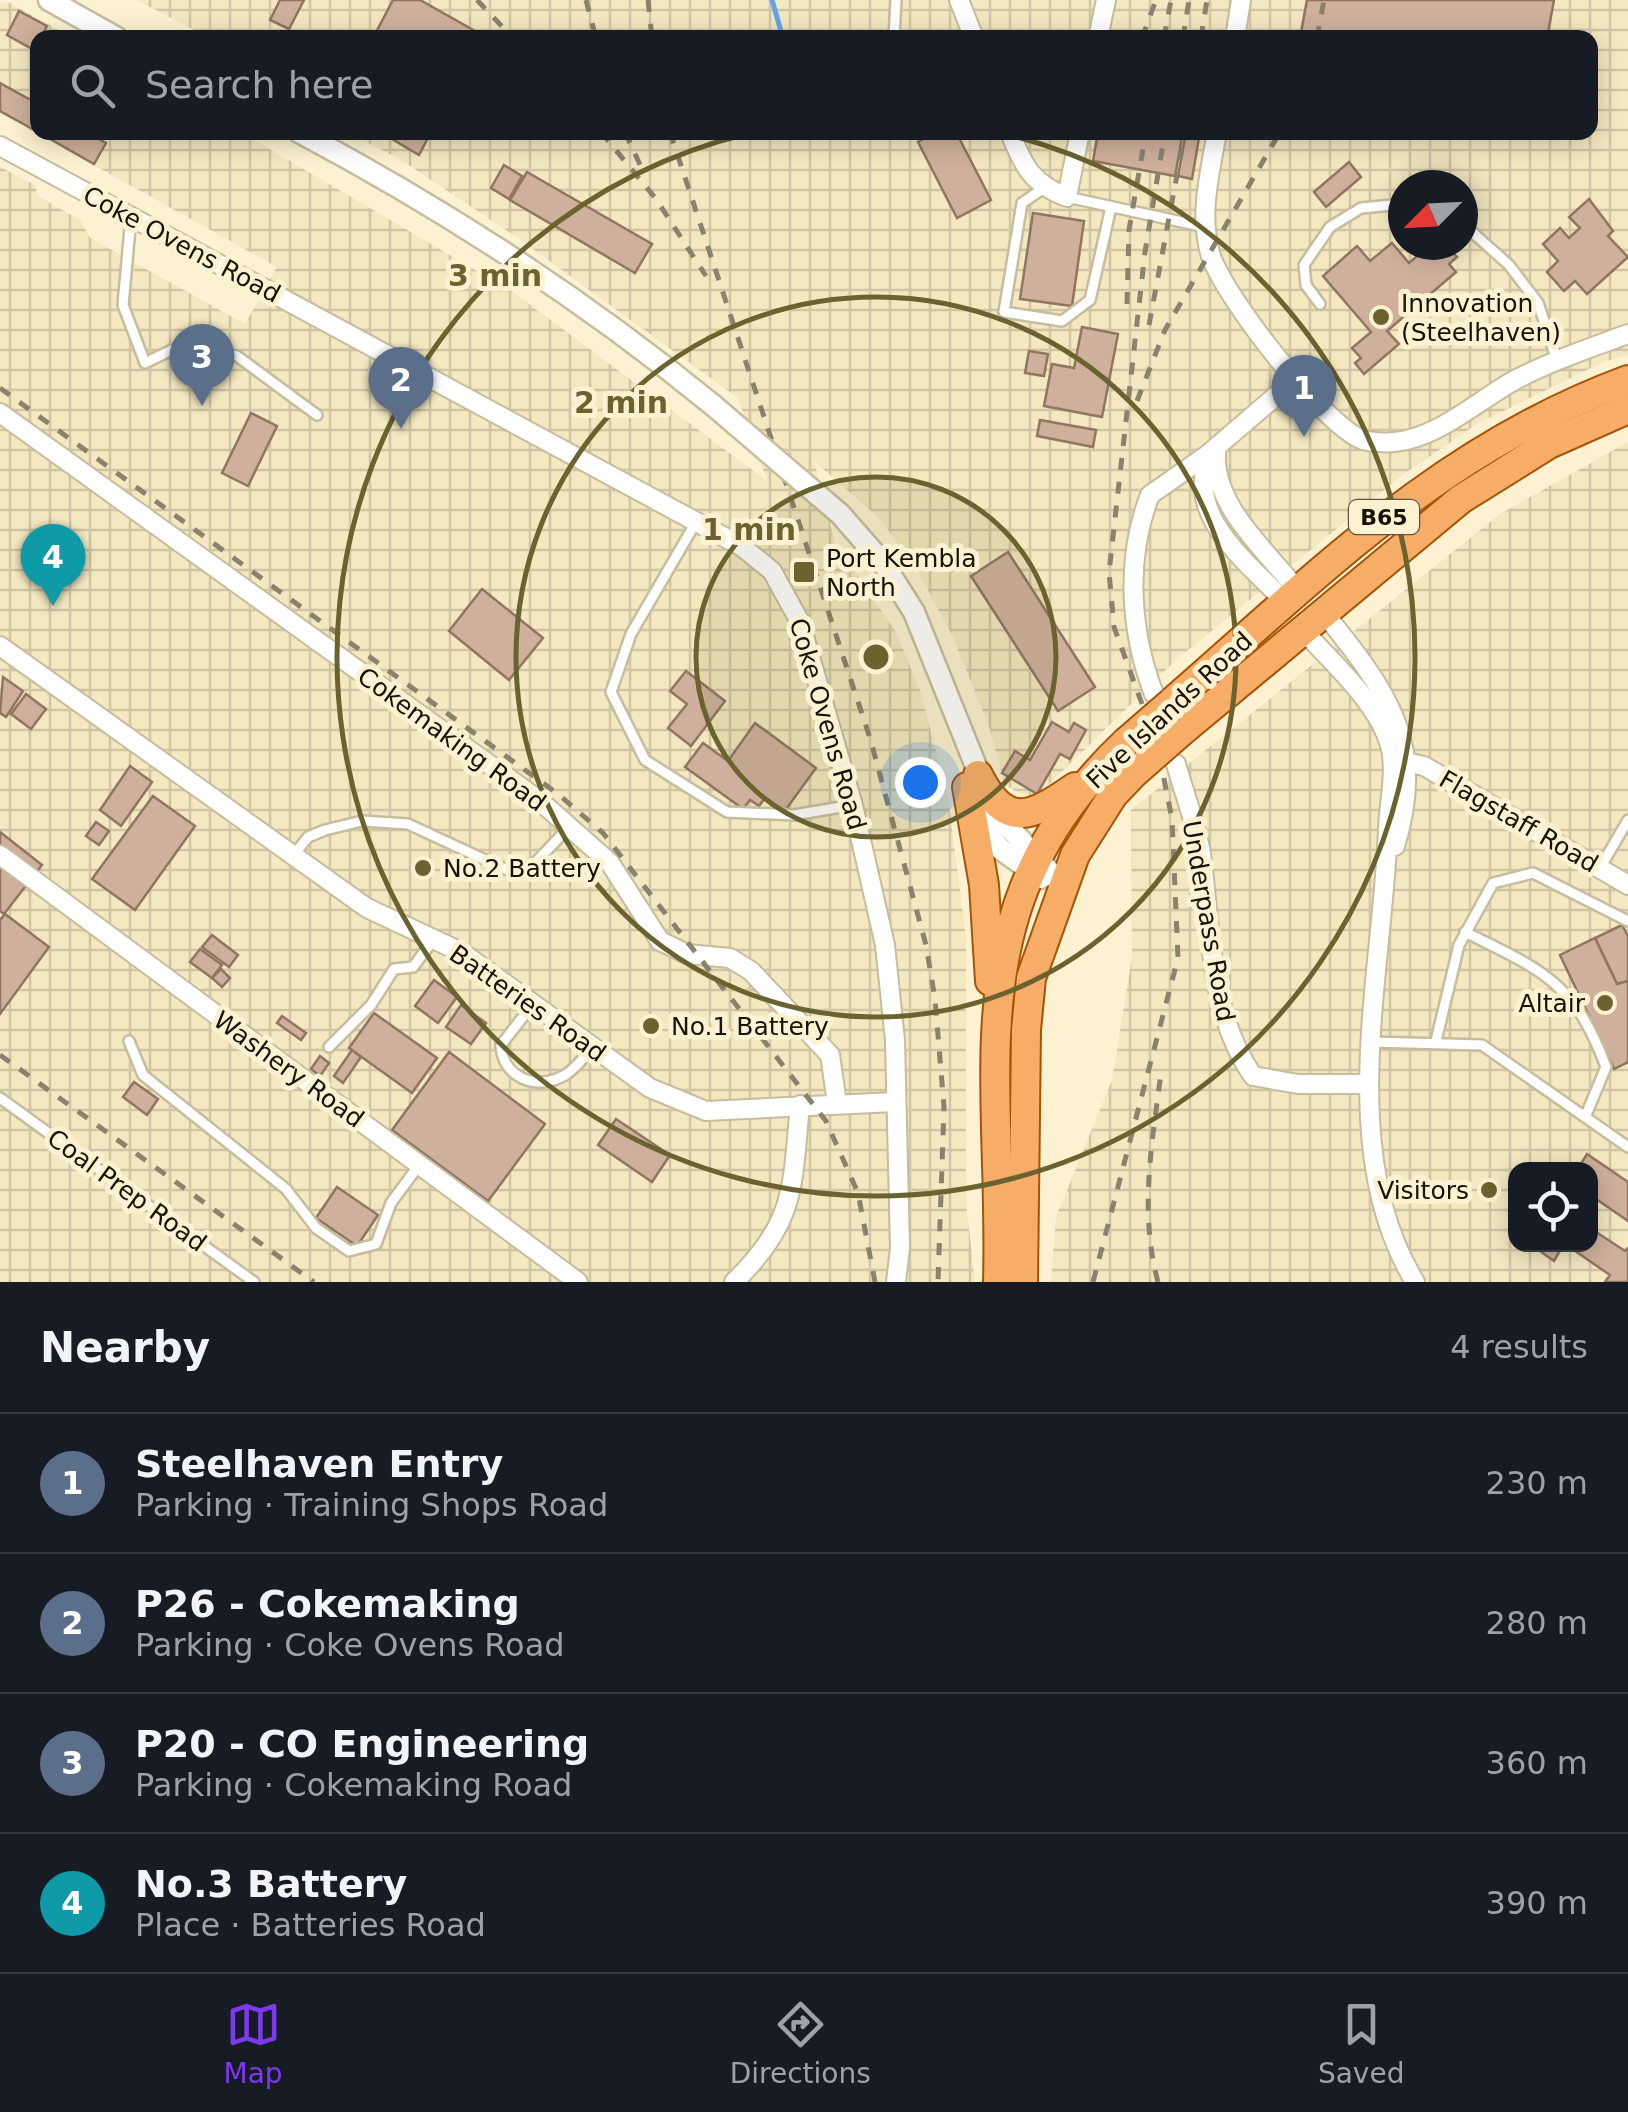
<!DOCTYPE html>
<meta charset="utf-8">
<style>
body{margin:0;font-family:"DejaVu Sans",sans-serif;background:#20242c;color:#f1f3f6}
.controls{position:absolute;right:30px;bottom:30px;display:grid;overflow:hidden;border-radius:20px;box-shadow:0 5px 25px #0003}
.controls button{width:90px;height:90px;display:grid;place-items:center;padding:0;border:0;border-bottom:2px solid #363941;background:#171b24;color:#f1f3f6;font:50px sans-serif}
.compass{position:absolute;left:1388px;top:170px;width:90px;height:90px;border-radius:50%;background:#171b24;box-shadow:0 5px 25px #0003;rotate:246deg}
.you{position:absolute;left:920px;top:782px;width:35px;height:35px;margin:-25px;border:8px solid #fff;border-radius:50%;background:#1a73e8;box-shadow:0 0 0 15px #1a73e833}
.badge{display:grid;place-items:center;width:65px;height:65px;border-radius:50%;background:#7c3aed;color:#fff;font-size:32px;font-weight:700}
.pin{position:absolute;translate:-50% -82px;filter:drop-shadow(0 2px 5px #0008)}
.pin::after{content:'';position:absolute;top:52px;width:35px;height:30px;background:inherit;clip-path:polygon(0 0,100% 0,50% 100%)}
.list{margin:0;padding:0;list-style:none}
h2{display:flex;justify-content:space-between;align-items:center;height:130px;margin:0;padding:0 40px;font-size:42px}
h2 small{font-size:32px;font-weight:400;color:#9ea1a6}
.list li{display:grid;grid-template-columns:65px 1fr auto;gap:30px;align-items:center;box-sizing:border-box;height:140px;padding:0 40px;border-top:2px solid #363941}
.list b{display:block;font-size:38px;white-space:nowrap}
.list p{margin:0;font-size:32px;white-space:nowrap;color:#9ea1a6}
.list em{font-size:32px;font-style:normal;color:#9ea1a6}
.icon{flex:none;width:55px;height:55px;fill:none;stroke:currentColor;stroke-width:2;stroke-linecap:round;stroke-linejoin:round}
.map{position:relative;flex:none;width:1628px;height:1282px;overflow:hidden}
.search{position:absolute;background:#171b24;box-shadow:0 5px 25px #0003;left:30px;right:30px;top:30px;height:110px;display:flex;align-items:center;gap:25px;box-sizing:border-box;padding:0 35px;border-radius:20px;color:#9ea1a6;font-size:38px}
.sheet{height:690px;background:#171b24}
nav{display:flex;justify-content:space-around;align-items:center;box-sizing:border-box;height:140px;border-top:2px solid #363941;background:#171b24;font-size:28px;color:#9ea1a6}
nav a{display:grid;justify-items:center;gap:5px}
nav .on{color:#7c3aed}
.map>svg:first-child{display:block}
.industrial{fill:url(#industrial-grid);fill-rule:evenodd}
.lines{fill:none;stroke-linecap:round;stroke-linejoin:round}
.stream{stroke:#63a3ec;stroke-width:5}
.building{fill:#ceb09c;stroke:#907561;stroke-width:2.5}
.service-casing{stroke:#c6bd9d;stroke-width:14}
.minor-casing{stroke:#c6bd9d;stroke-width:22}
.tertiary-casing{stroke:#c6bd9d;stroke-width:25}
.primary-casing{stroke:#a45405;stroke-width:32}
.service{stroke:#fff;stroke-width:9}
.minor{stroke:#fff;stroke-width:18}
.tertiary{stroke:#fff;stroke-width:20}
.primary{stroke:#f6ad68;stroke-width:28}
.rail{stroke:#89826c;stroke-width:5;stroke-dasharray:12 12;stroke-linecap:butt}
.tertiary-bridge-casing{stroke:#c6bd9d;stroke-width:25;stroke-linecap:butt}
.primary-bridge-casing{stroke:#a45405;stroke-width:32;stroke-linecap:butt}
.tertiary-bridge{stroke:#fff;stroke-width:20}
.primary-bridge{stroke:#f6ad68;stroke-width:28}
.ring{fill:none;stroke:#6a632f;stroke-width:5}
.poi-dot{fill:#6a632f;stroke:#fcf2d1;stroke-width:4}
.labels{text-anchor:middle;stroke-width:10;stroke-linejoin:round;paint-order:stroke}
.shield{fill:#fcf2d1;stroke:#5c5644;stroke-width:2.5}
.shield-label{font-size:22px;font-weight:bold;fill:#171308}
.street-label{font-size:25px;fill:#171308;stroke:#fcf2d1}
.poi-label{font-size:25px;fill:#171308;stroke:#fcf2d1;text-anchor:start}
.centre{fill:#6a632f;stroke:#fcf2d1;stroke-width:5}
.ring-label{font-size:30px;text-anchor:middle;font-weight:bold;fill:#6a632f;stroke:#fcf2d1;stroke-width:10;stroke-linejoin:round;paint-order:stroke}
</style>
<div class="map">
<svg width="1628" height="1282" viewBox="0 0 1628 1282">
<defs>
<pattern id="industrial-grid" width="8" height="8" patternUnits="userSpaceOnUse" patternTransform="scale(2.5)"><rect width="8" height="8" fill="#f4e8c0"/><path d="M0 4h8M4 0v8" fill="none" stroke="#d0c6a4"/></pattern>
</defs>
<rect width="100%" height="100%" fill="#fcf2d1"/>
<g class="industrial">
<path d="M137,0H1628V355L1603,362L1477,424L1400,477L1176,660L1033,800L1005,785L989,726L953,637L918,571L880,519L814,461L835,543L896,632L921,693L948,798L966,938V1202L975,1282H0V167L35,185L38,196L80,220L90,238L245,324L277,267L0,113V4L8,2L72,37L38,38V132L242,133L513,292L767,481L738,398L512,234L398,158L348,133L1590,132V38H209ZM1403,185H1463V245H1403Z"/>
<path d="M1628,442V1282H1051L1056,1217L1112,1080L1132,957L1131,810L1500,514ZM1516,1170H1590V1244H1516Z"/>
</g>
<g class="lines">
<path class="stream" d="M772,0L783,38"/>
</g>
<g class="building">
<path d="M280,0H304L289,29L270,20Z"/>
<path d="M393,0H420L484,36L373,38Z"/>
<path d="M1554,0L1547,38H1300L1307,0Z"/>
<path d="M19,11L47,26L34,50L7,35Z"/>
<path d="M0,83L38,104V132L0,111Z"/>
<path d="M38,132H87L106,143L94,164Z"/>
<path d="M380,132H431L419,155Z"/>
<path d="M936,132H956L991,200L957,218L918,142Z"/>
<path d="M1098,132H1183L1175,176L1093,161Z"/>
<path d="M1186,132H1200L1192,179L1178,176Z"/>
<path d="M1349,162L1361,177L1326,207L1314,192Z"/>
<path d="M504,165L522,176L509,199L491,188Z"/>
<path d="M527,172L652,244L635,273L510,200Z"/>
<path d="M1589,199L1613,231L1608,236L1628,257L1587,294L1575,281L1564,291L1547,272L1558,261L1543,244L1560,228L1569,238L1580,228L1569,217Z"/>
<path d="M1033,213L1084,221L1072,306L1020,299Z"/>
<path d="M1392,243L1409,263L1430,245L1439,252L1446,245L1457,257L1449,264L1456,272L1387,331L1399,344L1364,374L1355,363L1361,358L1352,348L1371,332L1323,276L1357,246L1370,261Z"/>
<path d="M1082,327L1118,334L1102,417L1044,406L1052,364L1074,368Z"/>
<path d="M1029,351L1048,354L1044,376L1025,373Z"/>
<path d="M251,413L277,426L248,486L222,473Z"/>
<path d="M1040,420L1096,430L1093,447L1037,436Z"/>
<path d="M1008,552L1095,687L1058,711L971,576Z"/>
<path d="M482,589L543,638L509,680L449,631Z"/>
<path d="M686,671L725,701L691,746L668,728L687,704L670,691Z"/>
<path d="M3,677L23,691L6,717L0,713Z"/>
<path d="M26,694L46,709L31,729L11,714Z"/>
<path d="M1052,722L1069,732L1074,723L1086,730L1070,759L1060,754L1037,794L1002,773L1015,751L1030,760Z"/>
<path d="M755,723L816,768L784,812L765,798L759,806L750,800L743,809L685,767L703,743L728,761Z"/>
<path d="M130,766L152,782L121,826L100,810Z"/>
<path d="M153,796L195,826L135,910L92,879Z"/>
<path d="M96,822L109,831L99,845L86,836Z"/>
<path d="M0,832L42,865L4,914L0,911Z"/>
<path d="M5,914L49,947L0,1014V920Z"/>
<path d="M1622,925L1628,936V981L1617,984L1595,938Z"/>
<path d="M212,935L238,955L229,967L202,947Z"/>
<path d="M1595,938L1617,984L1628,981V1062L1614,1069L1560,955Z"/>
<path d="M200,949L222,965L212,978L190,962Z"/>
<path d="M221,969L230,978L222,987L212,978Z"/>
<path d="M434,980L457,997L438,1023L415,1006Z"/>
<path d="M461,1005L486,1023L471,1044L446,1027Z"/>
<path d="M374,1013L437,1058L412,1093L349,1048Z"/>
<path d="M282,1016L306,1033L301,1040L277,1023Z"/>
<path d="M352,1050L361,1057L343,1083L334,1076Z"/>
<path d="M449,1052L545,1124L488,1201L392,1130Z"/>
<path d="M320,1056L329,1063L320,1076L311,1069Z"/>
<path d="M134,1082L158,1099L147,1115L123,1097Z"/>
<path d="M616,1119L670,1155L652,1182L598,1145Z"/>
<path d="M1587,1154L1628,1182V1221L1596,1199L1590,1206V1170H1577Z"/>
<path d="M337,1187L378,1215L357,1246L316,1218Z"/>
<path d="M1590,1228L1625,1251L1628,1248V1282H1605L1610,1275L1565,1244H1590Z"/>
<path d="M1530,1244H1564L1554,1261Z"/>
</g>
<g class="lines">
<g class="service-casing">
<g id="service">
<path d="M894,38L896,0"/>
<path d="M1044,188L1022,203L1004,312L1062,321L1090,300L1111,207"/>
<path d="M1067,197L1205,227"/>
<path d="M131,217L123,305L145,363L182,345L237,356L317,415"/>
<path d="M1463,224L1509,265L1538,303L1557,360"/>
<path d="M1320,304L1306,285L1304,265L1330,227L1361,208L1403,204"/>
<path d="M696,522L631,634L611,692L645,760L727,812L794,815L853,805"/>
<path d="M293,856L308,837L325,830L362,821L408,824L507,870L534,864L570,826"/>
<path d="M1600,868L1628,820"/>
<path d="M1465,932C1543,971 1574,981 1606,1067L1586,1115"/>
<path d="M533,1004L501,1045C502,1077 536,1092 565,1075C575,1069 585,1056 593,1047"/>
<path d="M129,1041L143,1075L286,1189L316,1228L349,1251L376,1244L391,1203L419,1165"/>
<path d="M1436,1041L1459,945L1493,883L1533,873L1628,921"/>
<path d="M1372,1042L1482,1045L1628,1147"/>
<path d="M329,1047L371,1005L394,969L413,967L434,939"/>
<path d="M0,1098L254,1282"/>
</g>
</g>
<g class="minor-casing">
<g id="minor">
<path d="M959,0L974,38"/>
<path d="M1098,38L1106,0"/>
<path d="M1235,38L1241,0"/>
<path d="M1010,132C1023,166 1032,184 1067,197L1080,132"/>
<path d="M1217,132C1210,173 1199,213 1210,253C1221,293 1325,427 1363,440C1371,442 1385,443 1394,442C1438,438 1477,401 1515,380C1551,361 1590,348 1628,334"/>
<path d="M0,146L741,546L772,571L800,622L853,805L885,945L895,1040L900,1248L896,1282"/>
<path d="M0,413L540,801L610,863L660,941L687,954L730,958L751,971L830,1055L837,1103"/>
<path d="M1213,451C1178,512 1249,563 1286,603"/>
<path d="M1216,453C1213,507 1268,552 1299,592"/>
<path d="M1324,613C1386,690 1427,742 1395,846"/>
<path d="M1303,630C1332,663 1377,701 1390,745C1397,770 1389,802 1388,828C1383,973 1335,1151 1415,1282"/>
<path d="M0,646L367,908L461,952L650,1088L706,1111L895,1102"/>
<path d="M1154,694C1130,632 1125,558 1150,495L1207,455L1297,378"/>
<path d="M1397,760L1424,766L1628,885"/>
<path d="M1176,764C1185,796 1198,829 1202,861C1211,933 1210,1015 1253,1076L1298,1084H1369"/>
<path d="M0,855L578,1282"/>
<path d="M734,1282C797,1221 792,1186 800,1105"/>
</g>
</g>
<g class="tertiary-casing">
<g id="tertiary">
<path d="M49,0L117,38"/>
<path d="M299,132C444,209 587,302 714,406"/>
<path d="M840,514L883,563L914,612L994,811L1062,885"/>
<path d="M978,816L999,848L1041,878"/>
</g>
</g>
<g class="primary-casing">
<g id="primary">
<path d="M1172,702C1319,574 1441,449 1628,380"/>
<path d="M1182,731L1461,499L1549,444L1628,409"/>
<path d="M978,775C1006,831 1032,817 1075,787"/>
<path d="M967,787L984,885L990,981"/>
<path d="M998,1282C1004,1072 952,907 1126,742"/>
<path d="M1023,1282L1026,1030L1031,978L1075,855L1113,795L1134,773"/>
</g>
</g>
<use href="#service" class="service"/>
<use href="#minor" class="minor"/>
<use href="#tertiary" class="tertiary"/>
<use href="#primary" class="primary"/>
<g class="rail">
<path d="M477,0L513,38"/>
<path d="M586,0L596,38"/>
<path d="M648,0L652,38"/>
<path d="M1142,38L1156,0"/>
<path d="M1164,38L1171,0"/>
<path d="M1183,38L1189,0"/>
<path d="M1201,38L1207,0"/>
<path d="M1317,38L1324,0"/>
<path d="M601,132L656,199L706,276"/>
<path d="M625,132L641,167"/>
<path d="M670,132L870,738L926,945L935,999L944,1107L938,1282"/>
<path d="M1127,304L1129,230L1146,132"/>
<path d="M1149,325L1185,132"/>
<path d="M0,388L558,794L603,833L826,1121L858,1193L875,1282"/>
<path d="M1137,401L1165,330L1280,132"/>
<path d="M1142,704L1114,627L1109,572L1145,252L1165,132"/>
<path d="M0,1055L314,1282"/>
<path d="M1093,1282L1178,958L1172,819L1163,774"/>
<path d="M1158,1282C1139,1212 1152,1143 1161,1073"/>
</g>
<g class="tertiary-bridge-casing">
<path id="tertiary-bridge" d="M714,406L840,514"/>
</g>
<g class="primary-bridge-casing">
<g id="primary-bridge">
<path d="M1126,742L1172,702"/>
<path d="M1134,773L1182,731"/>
</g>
</g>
<use href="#tertiary-bridge" class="tertiary-bridge"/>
<use href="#primary-bridge" class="primary-bridge"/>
</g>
<circle cx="876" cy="657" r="180" fill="#6a632f" fill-opacity=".12"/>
<g class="ring">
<circle cx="876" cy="657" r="180"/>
<circle cx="876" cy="657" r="360"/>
<path d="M1002 133A539 539 0 1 1 750 133"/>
</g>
<g class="poi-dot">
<circle cx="1381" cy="317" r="10"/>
<rect x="792" y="560" width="24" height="24" rx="5"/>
<circle cx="423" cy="868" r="10"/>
<circle cx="1605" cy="1003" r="10"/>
<circle cx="651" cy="1026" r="10"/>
<circle cx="1489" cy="1190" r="10"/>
</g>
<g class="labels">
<rect class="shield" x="1349" y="500" width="70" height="34" rx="8"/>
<g class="shield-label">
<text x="1384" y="525">B65</text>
</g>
<g class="street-label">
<text transform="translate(182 244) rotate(28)" y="9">Coke Ovens Road</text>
<text transform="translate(1169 710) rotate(-43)" y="9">Five Islands Road</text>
<text transform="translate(828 724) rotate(74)" y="9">Coke Ovens Road</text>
<text transform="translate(452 739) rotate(36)" y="9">Cokemaking Road</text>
<text transform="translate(1519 821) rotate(30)" y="9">Flagstaff Road</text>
<text transform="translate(1209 921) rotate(80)" y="9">Underpass Road</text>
<text transform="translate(528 1003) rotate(35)" y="9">Batteries Road</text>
<text transform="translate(289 1069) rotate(36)" y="9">Washery Road</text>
<text transform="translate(127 1190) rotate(36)" y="9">Coal Prep Road</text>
</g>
<g class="poi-label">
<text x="1401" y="312">Innovation<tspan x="1401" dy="29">(Steelhaven)</tspan></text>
<text x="826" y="567">Port Kembla<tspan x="826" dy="29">North</tspan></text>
<text x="443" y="877">No.2 Battery</text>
<text x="1585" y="1012" text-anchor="end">Altair</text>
<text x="671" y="1035">No.1 Battery</text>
<text x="1469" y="1199" text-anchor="end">Visitors</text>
</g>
</g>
<circle cx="876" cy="657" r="15" class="centre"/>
<g class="ring-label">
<text x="495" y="286">3 min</text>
<text x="621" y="413">2 min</text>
<text x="749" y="540">1 min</text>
</g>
</svg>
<div class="controls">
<button><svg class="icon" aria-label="locate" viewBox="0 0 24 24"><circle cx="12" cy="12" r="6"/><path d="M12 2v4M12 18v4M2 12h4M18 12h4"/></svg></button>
</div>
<svg class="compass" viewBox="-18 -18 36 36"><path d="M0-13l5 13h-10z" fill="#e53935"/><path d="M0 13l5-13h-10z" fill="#9ea1a6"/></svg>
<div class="you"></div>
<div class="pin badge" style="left:1304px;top:437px;background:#5c6f8a">1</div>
<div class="pin badge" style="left:401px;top:429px;background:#5c6f8a">2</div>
<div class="pin badge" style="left:202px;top:406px;background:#5c6f8a">3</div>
<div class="pin badge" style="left:53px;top:606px;background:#0f9aa8">4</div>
<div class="search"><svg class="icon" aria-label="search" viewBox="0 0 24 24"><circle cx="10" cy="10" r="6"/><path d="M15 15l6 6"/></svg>Search here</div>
</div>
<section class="sheet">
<h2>Nearby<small>4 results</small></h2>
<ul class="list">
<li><span class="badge" style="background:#5c6f8a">1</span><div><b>Steelhaven Entry</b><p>Parking · Training Shops Road</p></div><em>230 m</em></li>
<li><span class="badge" style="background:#5c6f8a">2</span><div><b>P26 - Cokemaking</b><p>Parking · Coke Ovens Road</p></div><em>280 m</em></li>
<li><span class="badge" style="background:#5c6f8a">3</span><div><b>P20 - CO Engineering</b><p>Parking · Cokemaking Road</p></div><em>360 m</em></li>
<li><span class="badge" style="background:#0f9aa8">4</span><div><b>No.3 Battery</b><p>Place · Batteries Road</p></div><em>390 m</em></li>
</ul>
</section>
<nav>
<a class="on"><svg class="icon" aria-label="map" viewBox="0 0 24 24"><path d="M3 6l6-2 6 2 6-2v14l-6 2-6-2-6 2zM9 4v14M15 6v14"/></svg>Map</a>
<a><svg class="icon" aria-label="directions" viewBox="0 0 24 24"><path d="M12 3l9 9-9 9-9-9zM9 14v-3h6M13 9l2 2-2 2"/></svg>Directions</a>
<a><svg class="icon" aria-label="saved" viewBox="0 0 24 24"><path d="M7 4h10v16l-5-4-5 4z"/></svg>Saved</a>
</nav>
